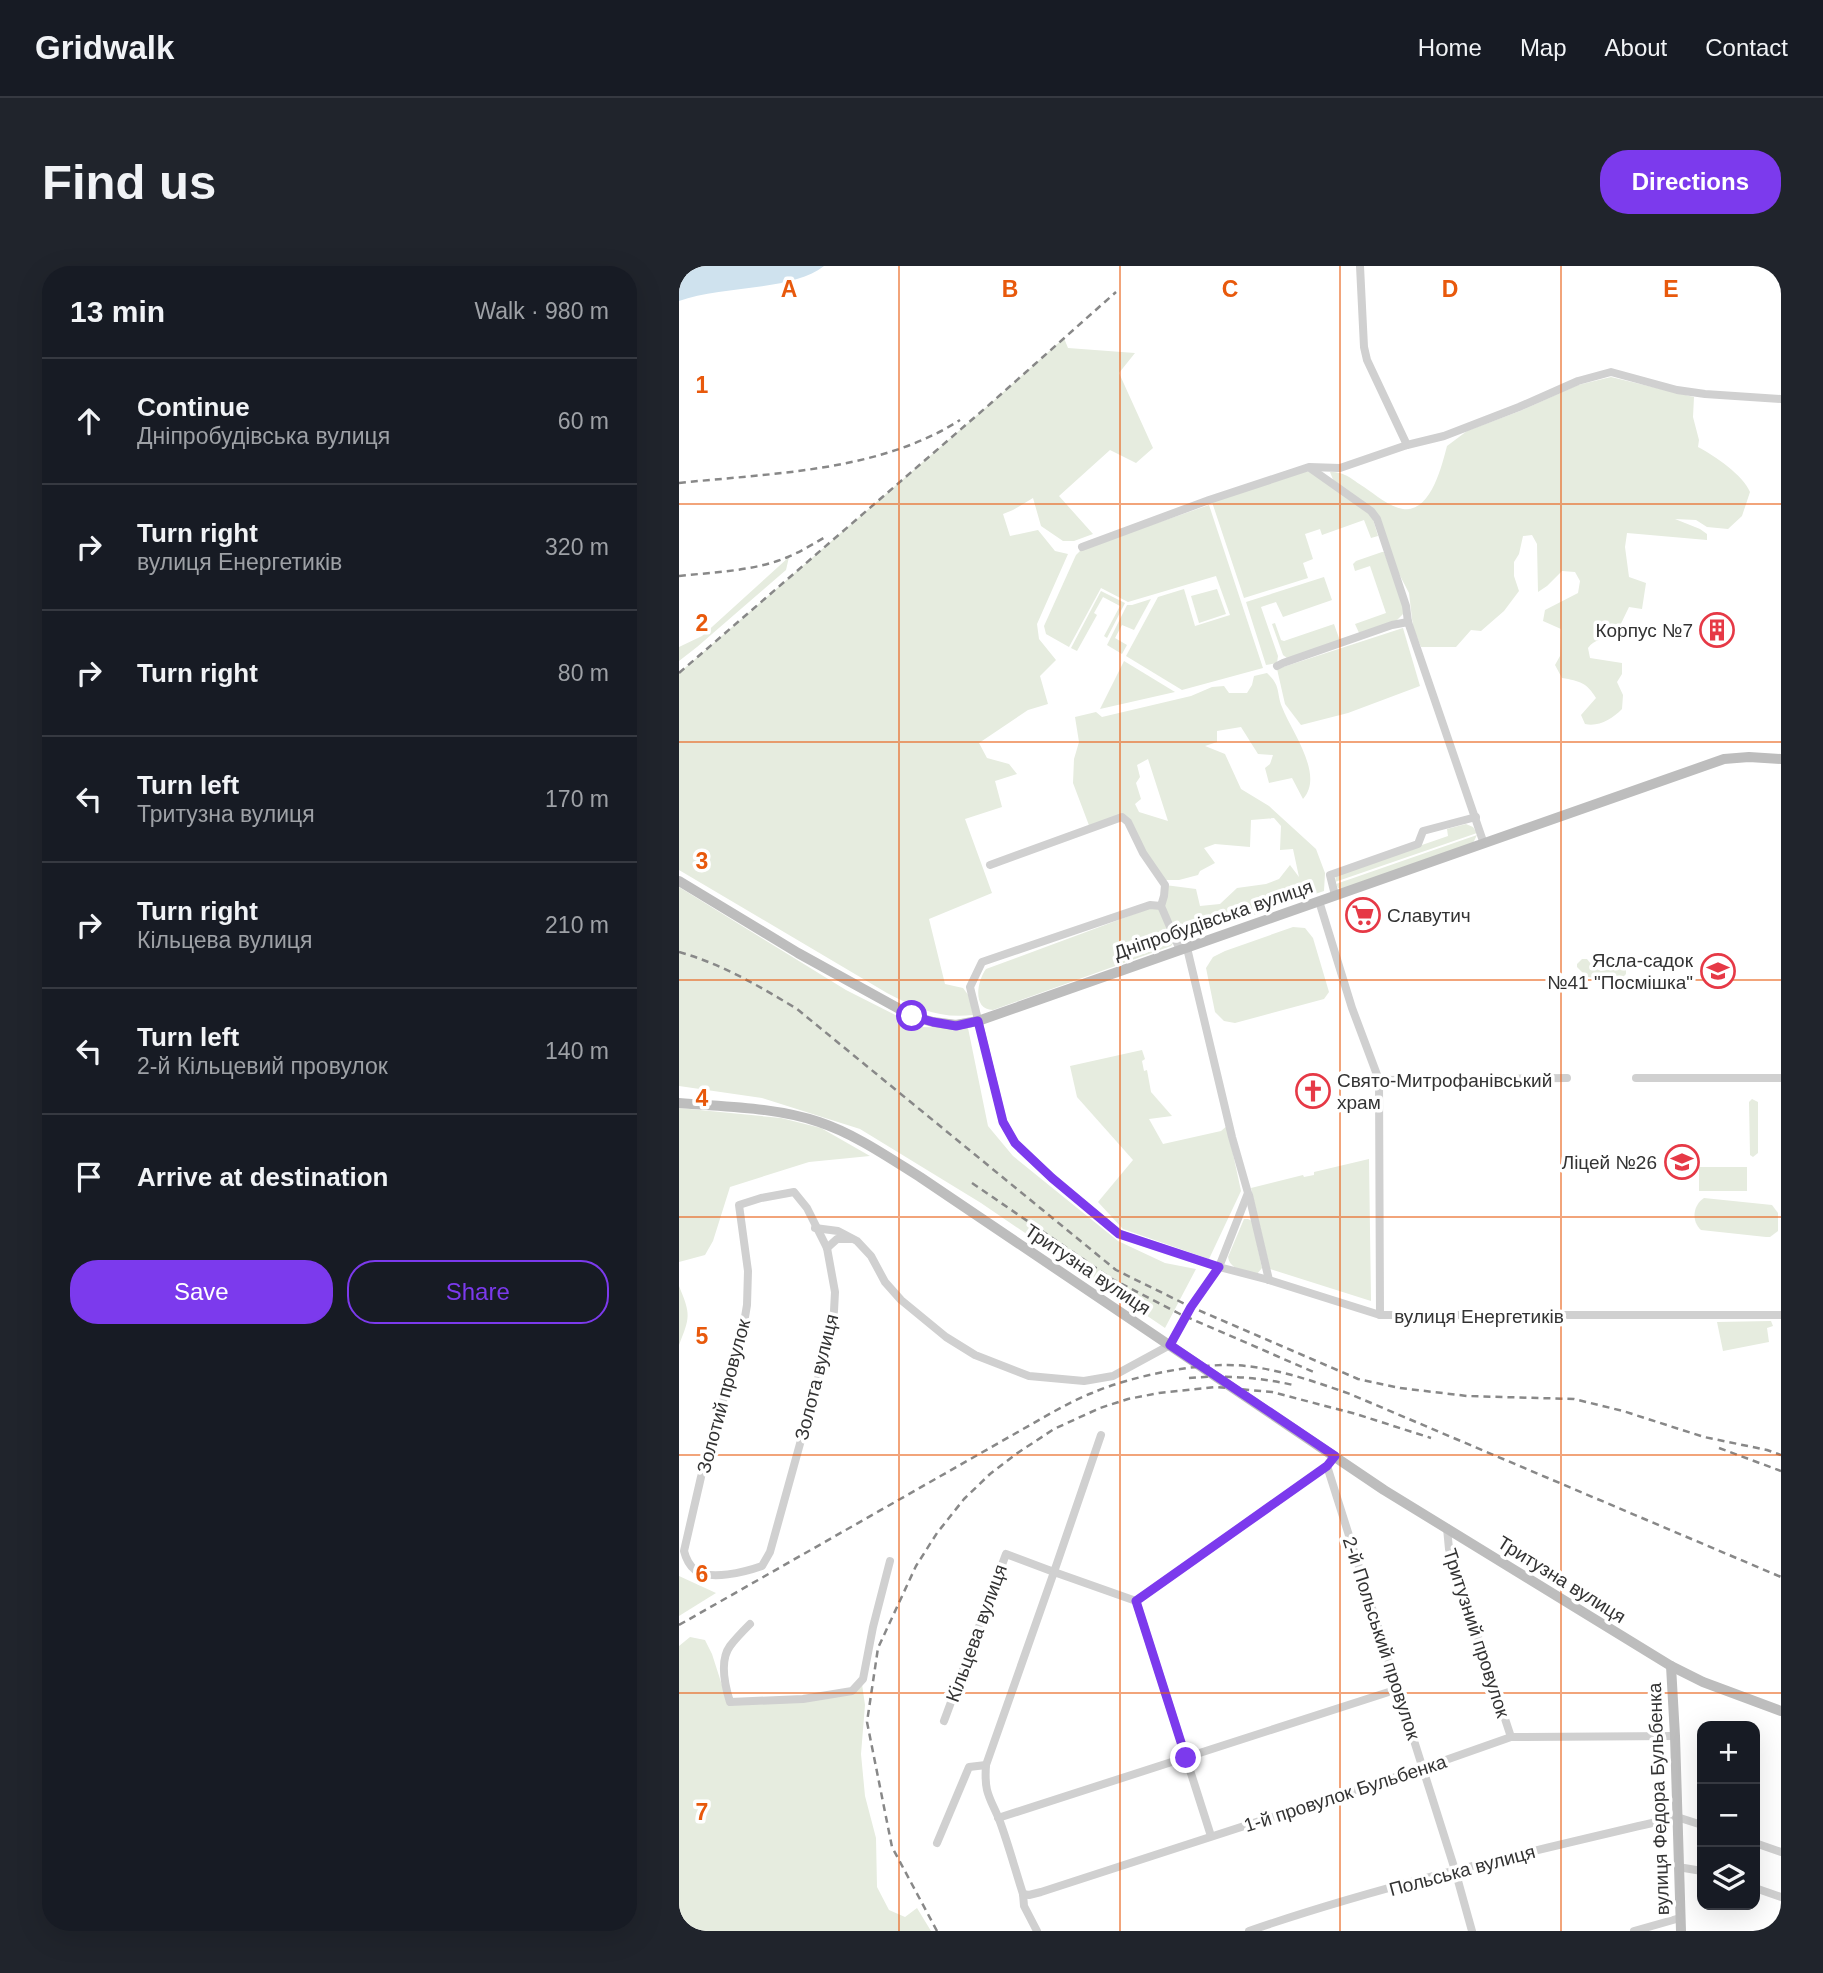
<!DOCTYPE html>
<meta charset="utf-8">
<style>
body{margin:0;font-family:Helvetica,sans-serif;background:#20242c;color:#f1f3f6}
.controls{position:absolute;right:21px;bottom:21px;display:grid;overflow:hidden;border-radius:14px;box-shadow:0 7px 28px #0002}
.controls button{width:63px;height:63px;display:grid;place-items:center;padding:0;border:0;border-bottom:2px solid #363941;background:#171b24;color:#f1f3f6;font:35px sans-serif}
.stop{position:absolute;width:21px;height:21px;margin:-16px;border:5px solid #7c3aed;border-radius:50%;background:#fff}
.stop.end{background:#7c3aed;border-color:#fff;box-shadow:0 2px 7px #0008}
.list{margin:0;padding:0;list-style:none}
h2{display:flex;justify-content:space-between;align-items:center;height:91px;margin:0;padding:0 28px;font-size:30px}
h2 small{font-size:23px;font-weight:400;color:#9ea1a6}
.list li{display:grid;grid-template-columns:46px 1fr auto;gap:21px;align-items:center;box-sizing:border-box;height:126px;padding:0 28px;border-top:2px solid #363941}
.list b{display:block;font-size:26px;white-space:nowrap}
.list p{margin:0;font-size:23px;white-space:nowrap;color:#9ea1a6}
.list em{font-size:23px;font-style:normal;color:#9ea1a6}
.actions{display:flex;gap:14px;padding:21px 28px}
.actions a{flex:1;padding:16px 0;border:2px solid #7c3aed;border-radius:28px;text-align:center;font-size:24px;color:#7c3aed}
.actions .main{background:#7c3aed;color:#fff}
.icon{flex:none;width:38px;height:38px;fill:none;stroke:currentColor;stroke-width:2;stroke-linecap:round;stroke-linejoin:round}
.map{position:relative;flex:none;width:1102px;height:1665px;overflow:hidden;border-radius:28px}
header{display:flex;align-items:center;gap:42px;box-sizing:border-box;height:98px;padding:0 35px;background:#171b24;border-bottom:2px solid #363941}
header strong{font-size:33px}
nav{display:flex;gap:38px;margin-inline-start:auto;font-size:24px}
.intro{display:flex;align-items:center;justify-content:space-between;box-sizing:border-box;height:168px;padding:0 42px}
h1{margin:0;font-size:49px}
.button{padding:18px 32px;border-radius:28px;background:#7c3aed;color:#fff;font-size:24px;font-weight:700}
main{display:flex;gap:42px;padding:0 42px}
aside{flex:1;background:#171b24;border-radius:28px;box-shadow:0 7px 28px #0002}
.map>svg:first-child{display:block}
.green{fill:#e6ecdf;fill-rule:evenodd}
.water{fill:#cfe2ee}
.lines{fill:none;stroke-linecap:round;stroke-linejoin:round}
.street{stroke:#d0d0d0;stroke-width:8}
.secondary{stroke:#bdbdbd;stroke-width:10}
.rail{stroke:#888;stroke-width:2.5;stroke-dasharray:7 5;stroke-linecap:butt}
.route{stroke:#7c3aed;stroke-width:9}
.grid{fill:none;stroke:#e8590c;stroke-width:2;stroke-opacity:0.55}
.labels{text-anchor:middle;stroke-width:7;stroke-linejoin:round;paint-order:stroke}
.poi-label{font-size:19px;fill:#333;stroke:#fff;text-anchor:end}
.street-label{font-size:19px;fill:#333;stroke:#fff}
.grid-label{font-size:23px;text-anchor:middle;font-weight:bold;fill:#e8590c;stroke:#fff;stroke-width:7;stroke-linejoin:round;paint-order:stroke}
</style>
<header>
<strong>Gridwalk</strong>
<nav><a>Home</a><a>Map</a><a>About</a><a>Contact</a></nav>
</header>
<div class="intro"><h1>Find us</h1><a class="button">Directions</a></div>
<main>
<aside>
<h2>13 min<small>Walk · 980 m</small></h2>
<ul class="list">
<li><svg class="icon" aria-label="ahead" viewBox="0 0 24 24"><path d="M12 20V5M6 11l6-6 6 6"/></svg><div><b>Continue</b><p>Дніпробудівська вулиця</p></div><em>60 m</em></li>
<li><svg class="icon" aria-label="right" viewBox="0 0 24 24"><path d="M7 20v-9h11M14 6l5 5-5 5"/></svg><div><b>Turn right</b><p>вулиця Енергетиків</p></div><em>320 m</em></li>
<li><svg class="icon" aria-label="right" viewBox="0 0 24 24"><path d="M7 20v-9h11M14 6l5 5-5 5"/></svg><div><b>Turn right</b></div><em>80 m</em></li>
<li><svg class="icon" aria-label="left" viewBox="0 0 24 24"><path d="M17 20v-9H6M10 6l-5 5 5 5"/></svg><div><b>Turn left</b><p>Тритузна вулиця</p></div><em>170 m</em></li>
<li><svg class="icon" aria-label="right" viewBox="0 0 24 24"><path d="M7 20v-9h11M14 6l5 5-5 5"/></svg><div><b>Turn right</b><p>Кільцева вулиця</p></div><em>210 m</em></li>
<li><svg class="icon" aria-label="left" viewBox="0 0 24 24"><path d="M17 20v-9H6M10 6l-5 5 5 5"/></svg><div><b>Turn left</b><p>2-й Кільцевий провулок</p></div><em>140 m</em></li>
<li><svg class="icon" aria-label="arrive" viewBox="0 0 24 24"><path d="M6 21V4h12l-3 4 3 4H6"/></svg><div><b>Arrive at destination</b></div></li>
</ul>
<div class="actions"><a class="main">Save</a><a>Share</a></div>
</aside>
<div class="map">
<svg width="1102" height="1665" viewBox="0 0 1102 1665">
<rect width="100%" height="100%" fill="#fff"/>
<g class="green">
<path d="M385,72L389,82L456,87L440,107L474,182L457,197L431,184L380,230L414,268L395,275H384L362,260L354,232L334,244L324,248L331,270L359,264L376,285L389,288L358,358L360,373L377,394L361,410L369,438L349,444L300,477L308,492L330,498L338,508L316,515L323,541L286,553L313,627L250,653L266,718L284,722L290,730L294,749C260,753 237,742 208,727L0,604V407L311,138Z"/>
<path d="M932,111L1015,131L1014,151L1020,174L1019,181C1036,190 1064,209 1071,226L1063,250L1049,263L1028,261L1017,254L996,253L1021,263L1028,268V274L948,267L946,281L950,311L967,317L963,343L950,341L935,372C926,372 915,373 909,382L911,392L943,397V408L938,416L944,429L943,443C933,453 920,461 906,458L902,449L917,432C908,417 901,415 883,412L876,399L881,390L882,363L864,355L866,344L899,327L901,315L896,306L883,305L868,320L859,326L858,278L853,269L844,270L840,288L835,296V310L840,325L825,345L802,365L792,364L777,381H742L734,361L730,327L717,302L700,252L655,216L651,206C667,206 672,213 685,221C697,229 710,241 724,243C752,247 763,199 768,180L788,165L841,145L899,119Z"/>
<path d="M632,205L693,250L699,270L692,272L685,254L643,269L641,263L626,268L634,293L624,297L629,312L565,332L533,236L623,206Z"/>
<path d="M530,239L584,402L503,424L447,390L479,331L505,323L516,360L551,349L537,310L449,336L422,322L390,381L367,368L365,360L397,289L403,283Z"/>
<path d="M703,286H705L725,340L724,348L717,355L681,369L676,358L707,347L691,300L676,305L674,298L677,295Z"/>
<path d="M110,291L107,304L18,381L0,395V381L23,370Z"/>
<path d="M645,311L653,334L604,351L597,336L582,341L599,390L598,397L587,399L567,336Z"/>
<path d="M538,323L547,348L520,357L512,330Z"/>
<path d="M422,325L446,337L428,372L425,370L441,340L424,331L415,347L418,349L398,385L392,382Z"/>
<path d="M472,333L455,364L443,359L436,372L448,379L443,388L428,379L448,339H453Z"/>
<path d="M596,357L602,374L605,375L655,358L661,375L608,392L604,389L593,358Z"/>
<path d="M724,362L741,420L669,447L622,459L606,438L598,403Z"/>
<path d="M445,395L496,426L421,443Z"/>
<path d="M588,407C602,420 597,425 603,441C612,465 646,509 624,533L613,512L590,517L586,502L591,498L594,489L579,488L562,461L538,465V476L526,480L546,488L562,523L590,540L637,583L646,607L645,625L495,676L492,680L314,744C293,744 298,715 307,703L469,643L482,640L486,619L517,623L521,640L541,638L558,622L587,618L600,613L611,599L620,611L614,583L601,584L602,560L595,552L572,554L571,581L536,578L525,582L536,597L521,605L519,609L500,614H482L443,551L411,562L394,517L395,493L400,476L396,451L417,446L423,451L512,430L533,421L545,420L550,427H568L573,419L575,410ZM469,493L489,555L460,546L456,538L462,533L457,517L461,511L458,499Z"/>
<path d="M787,558L794,561L798,567L656,616L657,610L659,608L769,570L768,563Z"/>
<path d="M798,569L794,577L663,623L659,622L657,618Z"/>
<path d="M0,621L167,724L240,761L289,762L309,860L334,890L439,975L486,997L517,1003L486,1062L302,937L181,863L83,832L0,820Z"/>
<path d="M614,661L626,662L634,672L650,726L645,733L556,757L545,755L536,746L527,702L534,691L546,685Z"/>
<path d="M903,693H908L915,702L922,705L929,703L934,697L943,698L947,703V708L941,714L908,711L898,701V698Z"/>
<path d="M463,784L466,793L463,795L465,805L468,804L472,826L493,850L470,853L484,878L542,865L548,860L562,925L530,993L444,963L419,936L454,894L398,831L391,800Z"/>
<path d="M1073,833L1079,836V887L1074,891L1071,889L1070,836Z"/>
<path d="M0,842L102,852L142,862L191,890L130,896L51,921L34,975L26,989L0,996Z"/>
<path d="M690,893L692,1035L591,1003L572,922L624,909L625,911L635,909V906Z"/>
<rect x="1020" y="901" width="48" height="24"/>
<path d="M1025,932L1093,939L1099,947V965L1091,971H1087L1022,964C1012,955 1014,939 1025,932Z"/>
<path d="M565,953H569L573,955L583,1002L578,1008C566,1005 551,1004 549,991Z"/>
<path d="M0,1020C12,1049 11,1051 0,1079Z"/>
<path d="M1092,1055L1094,1060L1088,1062L1090,1076L1044,1085L1038,1056Z"/>
<path d="M0,1310L37,1327L0,1350Z"/>
<path d="M11,1371L26,1374L33,1388L49,1438L132,1435L183,1418L186,1439L182,1488L186,1530L197,1572L198,1621L210,1644L226,1651L238,1642L252,1665H0V1380Z"/>
</g>
<path class="water" d="M0,0H145C114,25 40,20 0,35Z"/>
<g class="lines">
<g class="street">
<path d="M681,0L685,81L688,94L728,179"/>
<path d="M631,202L692,245L698,253L727,340L729,356L805,578"/>
<path d="M403,281L530,234L630,201L661,202L728,179L765,170L840,141L899,115L932,106L998,124L1026,128L1102,133"/>
<path d="M598,400L604,397L713,359L729,356"/>
<path d="M311,599L443,551L449,556L464,587L486,619L485,630L482,640L501,684"/>
<path d="M656,629L651,609L739,578L744,565L797,551"/>
<path d="M640,635L673,742L700,814L701,1049"/>
<path d="M482,640L471,639L303,696L291,721L324,856L336,877L373,912L441,968L540,1001L590,1014L701,1049H1102"/>
<path d="M957,812H1102"/>
<path d="M700,814L888,812"/>
<path d="M115,926L128,942L148,982L156,1026L155,1045L150,1073L91,1286L83,1300C66,1306 31,1315 16,1304C10,1299 7,1293 5,1285L22,1211L63,1069L68,1039L69,1005L60,939L82,932Z"/>
<path d="M570,929L590,1014"/>
<path d="M136,962L159,965L178,975L192,990L206,1016L222,1034L267,1071L296,1089L350,1110L405,1115L434,1110L491,1079L512,1041L540,1001L569,927L553,871L508,682"/>
<path d="M148,982L158,973H172"/>
<path d="M648,1200L776,1604L793,1665"/>
<path d="M768,1262L770,1283L832,1471"/>
<path d="M457,1335L532,1570"/>
<path d="M71,1358C64,1365 57,1372 51,1380C40,1395 46,1420 51,1436L124,1433L173,1425L184,1413L194,1361L211,1295"/>
<path d="M265,1455L327,1288L375,1306L422,1169"/>
<path d="M319,1552L719,1423"/>
<path d="M258,1577L290,1501L307,1499"/>
<path d="M1076,1577L1102,1586"/>
<path d="M999,1601L1023,1605"/>
<path d="M1076,1622L1102,1631"/>
<path d="M344,1628L350,1629L362,1626L744,1502L832,1471L996,1470"/>
<path d="M358,1665L345,1640L344,1628C336,1603 329,1577 320,1553C310,1530 305,1526 307,1499L375,1306L457,1335L648,1200L656,1190"/>
<path d="M570,1665C709,1617 855,1585 998,1551L1023,1559"/>
<path d="M955,1665L1001,1652"/>
</g>
<g class="secondary">
<path d="M0,615L119,687L233,750L254,756L277,759L299,755L1045,493L1070,491L1102,493"/>
<path d="M0,837C46,841 96,841 140,856C176,868 209,891 241,911L705,1224L992,1400L1024,1416L1102,1445"/>
<path d="M992,1400L996,1470L1002,1665"/>
</g>
<g class="rail">
<path d="M0,217C93,207 200,206 281,154"/>
<path d="M0,310C36,306 76,305 109,291C123,285 136,277 148,270"/>
<path d="M0,407L311,138L437,26"/>
<path d="M0,686C43,698 80,720 118,743L437,1004L512,1041L679,1113L721,1122L788,1130L895,1133L944,1145L1025,1171L1088,1184L1102,1189"/>
<path d="M293,917L433,1013L501,1048L637,1107"/>
<path d="M510,1112C544,1109 580,1111 614,1119"/>
<path d="M1040,1182L1102,1205"/>
<path d="M0,1359L374,1146C387,1139 400,1132 413,1127C452,1110 524,1095 567,1100C603,1104 637,1116 671,1128L1102,1311"/>
<path d="M258,1665L213,1581L188,1456L199,1382L237,1300L258,1267L285,1233L311,1208L337,1188L375,1163L421,1142L449,1133L480,1127L537,1121L593,1126L677,1148L752,1172"/>
</g>
</g>
<g class="lines">
<path class="route" d="M233,750L254,756L277,760L299,755L324,856L336,877L373,912L440,968L540,1001L512,1041L491,1079L656,1190L648,1200L457,1335L507,1492"/>
</g>
<path class="grid" d="M220,0V1665M441,0V1665M661,0V1665M882,0V1665M0,238H1102M0,476H1102M0,714H1102M0,951H1102M0,1189H1102M0,1427H1102"/>
<defs>
<g id="building-ring" transform="scale(1.75)"><circle r="9.5" fill="#fff" stroke="#e63946" stroke-width="1.5"/><path d="M-4-6H4V6H1V3H-1V6H-4ZM-2.5-4.3h1.7v1.8h-1.7ZM.8-4.3h1.7v1.8H.8ZM-2.5-1h1.7V.8h-1.7ZM.8-1h1.7V.8H.8Z" fill="#e63946"/></g>
<g id="supermarket-ring" transform="scale(1.75)"><circle r="9.5" fill="#fff" stroke="#e63946" stroke-width="1.5"/><path d="M-6-5.5h2.5l.6 2H6L4.5 2H-2.5L-4.4-4H-6ZM-1.5 3.2a1.3 1.3 0 1 0 .1 0ZM3 3.2a1.3 1.3 0 1 0 .1 0Z" fill="#e63946"/></g>
<g id="school-ring" transform="scale(1.75)"><circle r="9.5" fill="#fff" stroke="#e63946" stroke-width="1.5"/><path d="M0-5L7-2L0 1L-7-2ZM-4 1L0 2.5L4 1V4Q0 6-4 4Z" fill="#e63946"/></g>
<g id="church-ring" transform="scale(1.75)"><circle r="9.5" fill="#fff" stroke="#e63946" stroke-width="1.5"/><path d="M-1.2-6h2.4v3.5h3.3v2.4h-3.3V6h-2.4V-.1h-3.3v-2.4h3.3Z" fill="#e63946"/></g>
</defs>
<g fill-rule="evenodd">
<use href="#building-ring" x="1038" y="364"/>
<use href="#supermarket-ring" x="684" y="649"/>
<use href="#school-ring" x="1039" y="705"/>
<use href="#church-ring" x="634" y="825"/>
<use href="#school-ring" x="1003" y="896"/>
</g>
<g class="labels">
<g class="poi-label">
<text x="1014" y="371">Корпус №7</text>
<text x="708" y="656" text-anchor="start">Славутич</text>
<text x="1014" y="701">Ясла-садок<tspan x="1014" dy="22">№41 "Посмішка"</tspan></text>
<text x="658" y="821" text-anchor="start">Свято-Митрофанівський<tspan x="658" dy="22">храм</tspan></text>
<text x="978" y="903">Ліцей №26</text>
</g>
<g class="street-label">
<text transform="translate(534 653) rotate(-19)" y="7">Дніпробудівська вулиця</text>
<text transform="translate(409 1003) rotate(34)" y="7">Тритузна вулиця</text>
<text x="800" y="1057">вулиця Енергетиків</text>
<text transform="translate(137 1111) rotate(-76)" y="7">Золота вулиця</text>
<text transform="translate(44 1130) rotate(-75)" y="7">Золотий провулок</text>
<text transform="translate(883 1313) rotate(32)" y="7">Тритузна вулиця</text>
<text transform="translate(297 1367) rotate(-70)" y="7">Кільцева вулиця</text>
<text transform="translate(798 1367) rotate(72)" y="7">Тритузний провулок</text>
<text transform="translate(703 1372) rotate(72)" y="7">2-й Польський провулок</text>
<text transform="translate(666 1527) rotate(-18)" y="7">1-й провулок Бульбенка</text>
<text transform="translate(979 1533) rotate(-92)" y="7">вулиця Федора Бульбенка</text>
<text transform="translate(783 1604) rotate(-15)" y="7">Польська вулиця</text>
</g>
</g>
<g class="grid-label">
<text x="110" y="31">A</text>
<text x="331" y="31">B</text>
<text x="551" y="31">C</text>
<text x="771" y="31">D</text>
<text x="992" y="31">E</text>
<text x="23" y="127">1</text>
<text x="23" y="365">2</text>
<text x="23" y="603">3</text>
<text x="23" y="840">4</text>
<text x="23" y="1078">5</text>
<text x="23" y="1316">6</text>
<text x="23" y="1554">7</text>
</g>
</svg>
<div class="controls">
<button>+</button>
<button>−</button>
<button><svg class="icon" aria-label="layers" viewBox="0 0 24 24"><path d="M12 4l9 5-9 5-9-5zM3 14l9 5 9-5"/></svg></button>
</div>
<div class="stop" style="left:233px;top:750px"></div>
<div class="stop end" style="left:507px;top:1492px"></div>
</div>
</main>
